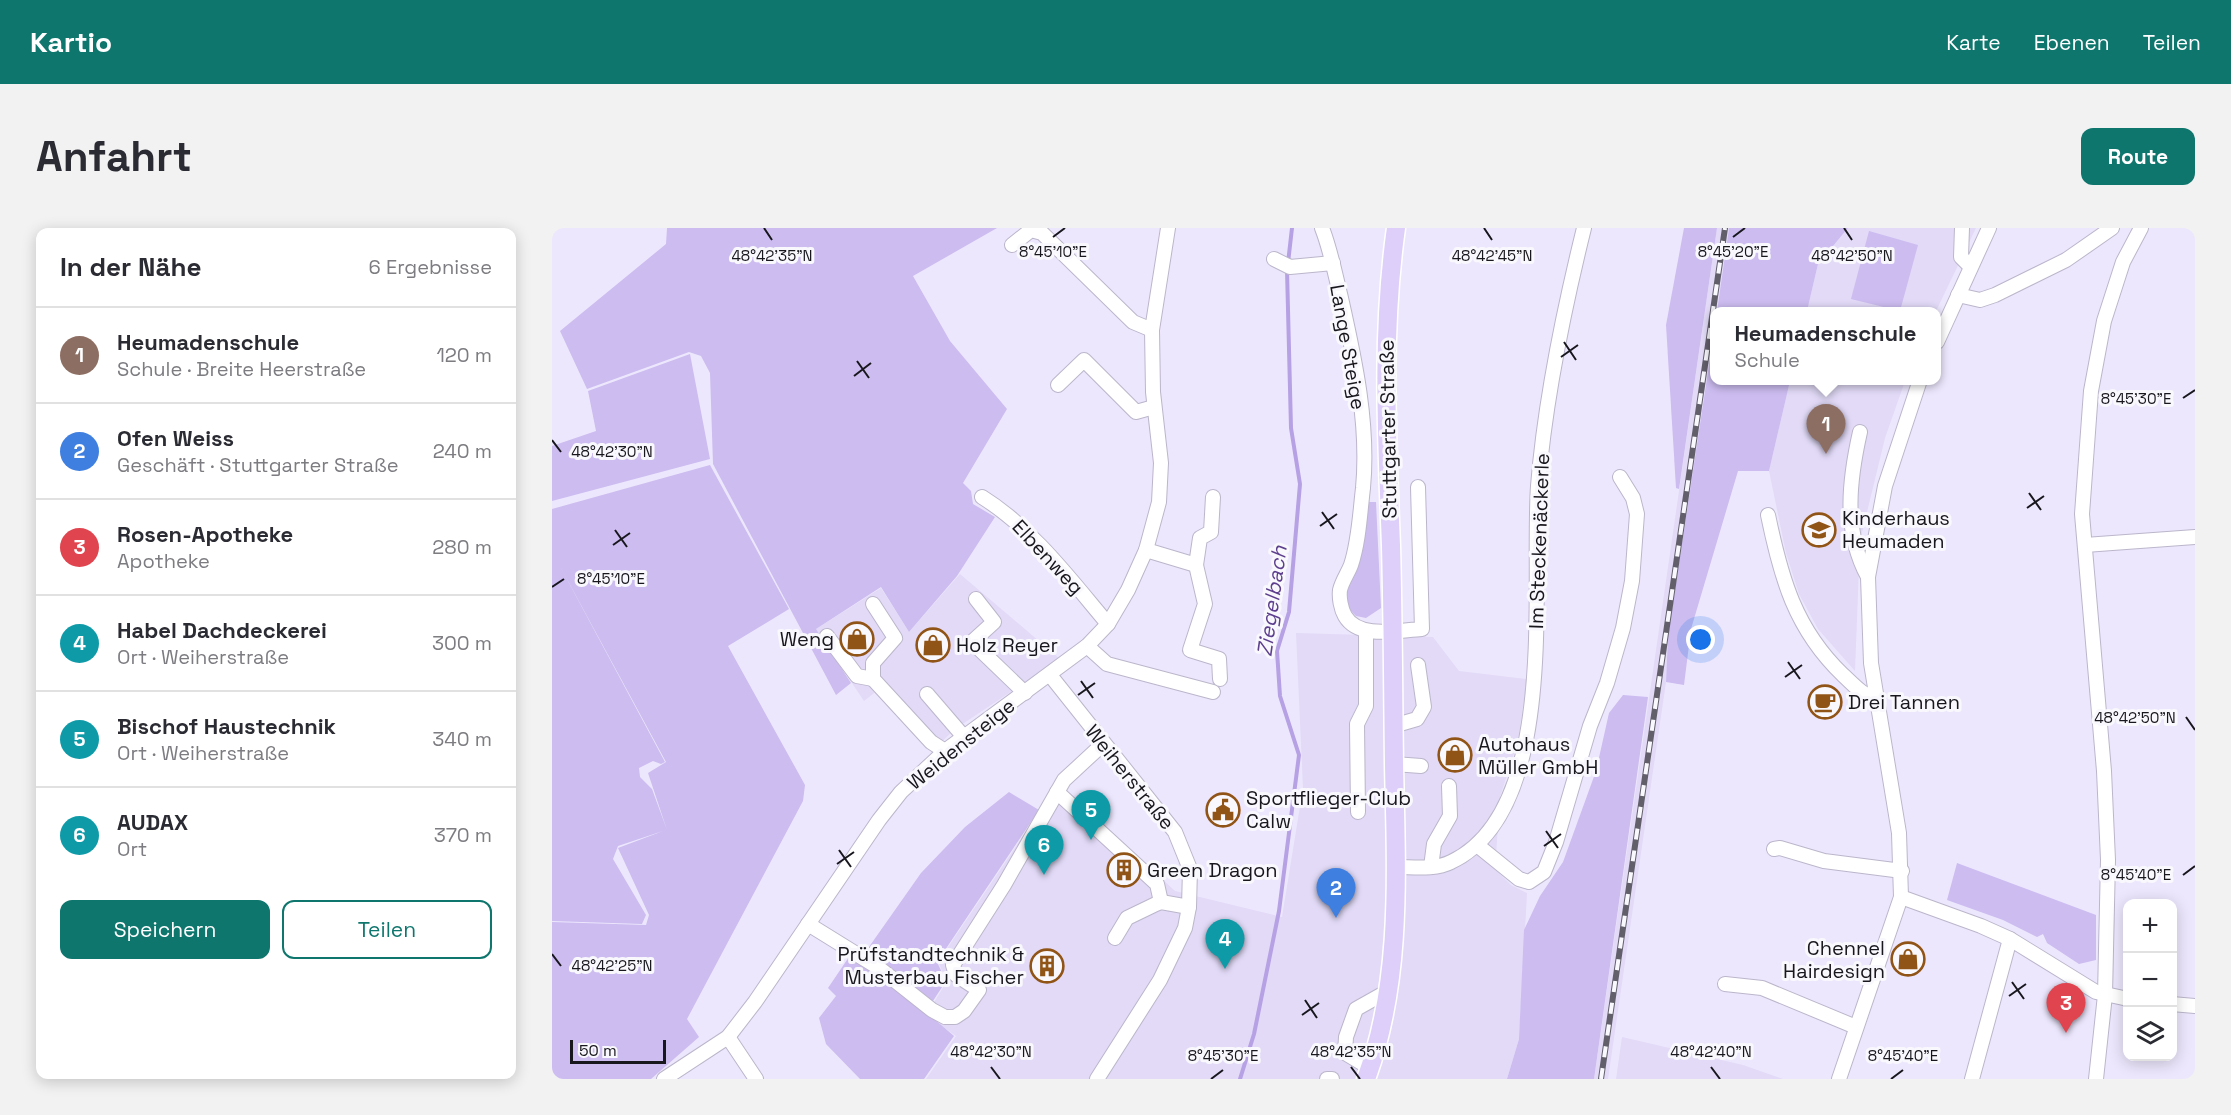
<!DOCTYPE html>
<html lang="de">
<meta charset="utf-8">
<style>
body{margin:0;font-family:"Space Grotesk",sans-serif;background:#f2f2f3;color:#2b2b33}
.controls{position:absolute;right:18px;bottom:18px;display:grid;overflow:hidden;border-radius:12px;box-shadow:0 3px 15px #0003}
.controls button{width:54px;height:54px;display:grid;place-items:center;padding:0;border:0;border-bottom:2px solid #e1e1e2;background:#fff;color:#2b2b33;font:30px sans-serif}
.scale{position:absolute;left:18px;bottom:15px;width:96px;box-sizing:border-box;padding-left:6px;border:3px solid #19171e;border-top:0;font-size:16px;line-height:21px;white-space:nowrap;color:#19171e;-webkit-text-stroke:4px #f9f8fc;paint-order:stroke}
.you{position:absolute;left:1149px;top:412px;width:21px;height:21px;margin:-15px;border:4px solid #fff;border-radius:50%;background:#1a73e8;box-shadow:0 0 0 9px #1a73e833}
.badge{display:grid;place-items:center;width:39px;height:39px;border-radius:50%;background:#0f766e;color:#fff;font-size:20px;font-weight:700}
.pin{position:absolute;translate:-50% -50px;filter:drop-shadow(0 2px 3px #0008)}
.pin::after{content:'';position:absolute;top:32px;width:21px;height:18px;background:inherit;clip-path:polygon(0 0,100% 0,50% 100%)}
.popup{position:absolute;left:1158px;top:79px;width:231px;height:78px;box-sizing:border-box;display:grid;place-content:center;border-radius:12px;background:#fff;filter:drop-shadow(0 2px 4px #0005);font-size:20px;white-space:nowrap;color:#7c7c81}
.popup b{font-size:22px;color:#2b2b33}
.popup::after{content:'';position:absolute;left:50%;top:100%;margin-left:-12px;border:12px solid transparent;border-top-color:#fff}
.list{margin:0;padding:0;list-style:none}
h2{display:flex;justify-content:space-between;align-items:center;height:78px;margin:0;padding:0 24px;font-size:26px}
h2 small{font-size:20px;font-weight:400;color:#7c7c81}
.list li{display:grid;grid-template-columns:39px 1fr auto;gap:18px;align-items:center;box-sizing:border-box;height:96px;padding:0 24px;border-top:2px solid #e1e1e2}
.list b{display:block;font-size:22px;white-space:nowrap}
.list p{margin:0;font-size:20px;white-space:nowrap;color:#7c7c81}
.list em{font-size:20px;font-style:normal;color:#7c7c81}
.actions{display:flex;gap:12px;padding:18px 24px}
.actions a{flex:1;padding:14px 0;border:2px solid #0f766e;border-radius:12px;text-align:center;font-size:21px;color:#0f766e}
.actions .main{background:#0f766e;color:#fff}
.icon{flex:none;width:33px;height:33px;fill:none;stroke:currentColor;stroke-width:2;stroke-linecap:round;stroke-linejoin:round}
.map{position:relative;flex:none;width:1643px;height:851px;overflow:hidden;border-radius:12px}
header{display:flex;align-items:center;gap:36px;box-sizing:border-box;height:84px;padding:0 30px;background:#0f766e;color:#fff}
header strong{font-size:28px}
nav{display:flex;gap:33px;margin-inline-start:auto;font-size:21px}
.intro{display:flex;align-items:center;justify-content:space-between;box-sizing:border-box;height:144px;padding:0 36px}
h1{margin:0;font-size:42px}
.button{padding:15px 27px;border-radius:12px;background:#0f766e;color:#fff;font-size:21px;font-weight:700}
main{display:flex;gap:36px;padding:0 36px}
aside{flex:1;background:#fff;border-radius:12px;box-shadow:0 3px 15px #0003}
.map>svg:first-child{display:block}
.built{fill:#e2daf7}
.green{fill:#ccbcf0;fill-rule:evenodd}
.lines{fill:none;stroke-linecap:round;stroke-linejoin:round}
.stream{stroke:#b6a1e4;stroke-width:4}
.minor-casing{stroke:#bcb6cb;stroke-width:16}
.major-casing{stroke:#fff;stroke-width:21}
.minor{stroke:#fff;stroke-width:14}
.major{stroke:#ddcff9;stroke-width:18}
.rail-casing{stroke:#625f6b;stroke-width:6}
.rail{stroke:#f9f8fc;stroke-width:4;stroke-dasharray:11;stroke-linecap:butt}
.ticks{fill:none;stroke:#19171e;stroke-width:2}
.labels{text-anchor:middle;stroke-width:6;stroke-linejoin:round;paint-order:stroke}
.street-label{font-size:20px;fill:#19171e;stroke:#f9f8fc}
.poi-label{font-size:20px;fill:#19171e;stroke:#f9f8fc;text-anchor:start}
.water-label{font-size:21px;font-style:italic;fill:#5d3f8e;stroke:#f9f8fc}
.ticks-label{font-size:15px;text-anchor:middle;fill:#19171e;stroke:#f9f8fc;stroke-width:6;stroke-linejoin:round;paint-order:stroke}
</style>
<header>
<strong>Kartio</strong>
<nav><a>Karte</a><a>Ebenen</a><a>Teilen</a></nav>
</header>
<div class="intro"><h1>Anfahrt</h1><a class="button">Route</a></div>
<main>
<aside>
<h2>In der Nähe<small>6 Ergebnisse</small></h2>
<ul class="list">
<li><span class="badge" style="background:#8d6e63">1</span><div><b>Heumadenschule</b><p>Schule · Breite Heerstraße</p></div><em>120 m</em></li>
<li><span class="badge" style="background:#3f7fe0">2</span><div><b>Ofen Weiss</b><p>Geschäft · Stuttgarter Straße</p></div><em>240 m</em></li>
<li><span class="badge" style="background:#e0444e">3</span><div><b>Rosen-Apotheke</b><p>Apotheke</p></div><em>280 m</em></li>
<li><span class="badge" style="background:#0f9aa8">4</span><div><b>Habel Dachdeckerei</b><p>Ort · Weiherstraße</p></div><em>300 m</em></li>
<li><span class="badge" style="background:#0f9aa8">5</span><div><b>Bischof Haustechnik</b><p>Ort · Weiherstraße</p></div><em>340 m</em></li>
<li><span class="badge" style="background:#0f9aa8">6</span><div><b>AUDAX</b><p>Ort</p></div><em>370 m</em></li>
</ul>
<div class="actions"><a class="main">Speichern</a><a>Teilen</a></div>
</aside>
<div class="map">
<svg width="1643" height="851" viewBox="0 0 1643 851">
<rect width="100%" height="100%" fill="#ede7fd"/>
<g class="built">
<path d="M1165,0H1177L1116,408L1114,454L1056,851H1042Z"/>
<path d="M1296,0H1424L1384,83H1255L1266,36Z"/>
<path d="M1238,153H1353L1333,210L1308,313L1303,443L1266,401L1247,366L1234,325L1217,243Z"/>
<path d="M408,346L508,431L403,501L381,522L326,462L312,473L264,401L329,360L357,404Z"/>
<path d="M744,405L881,409L907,443L975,451L966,513L948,569L943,641L959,657L975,665L967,811L955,851H374L404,808L388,797L381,776L395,753L386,734L487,584L514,562L623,663L730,689L751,560Z"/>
<path d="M1070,809L1191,837L1231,851H1064Z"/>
</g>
<g class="green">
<path d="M115,0H445L361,48L398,113L455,181L411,255L419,263L421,276L443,289L405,348L357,404L329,359L264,401L299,455L284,467L161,236L158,145L149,128L137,124L35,161L8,103L114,16Z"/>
<path d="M1132,0H1165L1127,261L1124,260L1114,97Z"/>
<path d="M1177,0H1296L1266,36L1255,83H1165Z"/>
<path d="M1317,3L1366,17L1348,83L1299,71Z"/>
<path d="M1163,97V152L1238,153L1217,243H1186L1139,401L1132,457L1114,454L1116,408Z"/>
<path d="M138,126L158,231L0,273V218L44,203L36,163Z"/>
<path d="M158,237L237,381L176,418L253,557L251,573L135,791L147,809L99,851H0V694L94,697L97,687L66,620L111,603L66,618L61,631L94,687L90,696L0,693V281ZM3,329L114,534L96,545L115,602L100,561L88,549L87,540L101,533L109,536L113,534Z"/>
<path d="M817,274H824L829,380L814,390L804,388L794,378V367L808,322Z"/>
<path d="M1071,467L1096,469L1042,851H955L967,811L972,702L988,668L1011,634L1044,543L1057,485Z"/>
<path d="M457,564L487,582L385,734L394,753L379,776L312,726L369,645L413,599Z"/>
<path d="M1405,635L1544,687V732L1527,736L1495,715L1491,706L1485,709L1451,692L1395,672Z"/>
<path d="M299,726L328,745L402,808L372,851H308L274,816L267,790L284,768L276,760Z"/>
</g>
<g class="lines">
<g class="stream">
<path d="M736,35L740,0"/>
<path d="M688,851L702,806L727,683L747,527L728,468L725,423L737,384L748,256L739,200L735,42"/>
</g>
<g class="minor-casing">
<g id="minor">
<path d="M770,0C779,23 783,46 789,70C803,132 817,197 811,260C808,285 807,313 799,337C796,345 790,353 788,362C787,370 789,381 793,388C807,412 847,402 870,401L866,259"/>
<path d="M1410,0L1409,29L1418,38"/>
<path d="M460,17L479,2L490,5L581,94L600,102"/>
<path d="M722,31L738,39L781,35"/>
<path d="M1406,67L1428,72L1443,67L1514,32L1560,0"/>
<path d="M1385,114L1437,0"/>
<path d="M506,157L532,132L584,184L602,179"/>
<path d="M1308,204C1297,253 1291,303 1316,349"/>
<path d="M430,269C481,301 518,351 556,396"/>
<path d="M1216,287C1229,350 1243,401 1291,447C1302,457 1310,467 1324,471"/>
<path d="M1533,317L1643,309"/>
<path d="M594,322L644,337L653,376L638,422L667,431L668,451"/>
<path d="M644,337L648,310L659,304L661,269"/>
<path d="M424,371L442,394L420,414L473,465"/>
<path d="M321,376L343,410L321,435V451L379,514L393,523"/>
<path d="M275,408L305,448L321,451"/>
<path d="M535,418L555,436L661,464"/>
<path d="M498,447L623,604L638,641L637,679L633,700L608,752L545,851"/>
<path d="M375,466L412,509"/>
<path d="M841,498L865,491L872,479L866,437"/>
<path d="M842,536L869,538"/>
<path d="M505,564L605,656L609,674"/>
<path d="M806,584L805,496L814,478V403"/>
<path d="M925,617L967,651L977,654L992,644L1004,614L1038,498L1055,455L1071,400L1080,353L1085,286L1081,270L1068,249"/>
<path d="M1222,621L1228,620L1272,633L1350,643"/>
<path d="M845,639C862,639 883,642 899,634C1008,583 979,358 986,258C993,171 1011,85 1032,0"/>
<path d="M879,639L882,616L898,588L897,558"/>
<path d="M1349,669L1429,698L1458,711L1544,764L1576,771"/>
<path d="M256,696L327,740L380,782L393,789H403L412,783L427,762L404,747L401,737L452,657L512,552L551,516"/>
<path d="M563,710L575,690L604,676L609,674L637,679"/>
<path d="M1173,756L1210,760L1304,799"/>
<path d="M1620,776L1643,778"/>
<path d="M176,809L204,851"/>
<path d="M818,840L793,825L794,809L804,781L836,763"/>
<path d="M112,851L176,809L203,774L327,592L349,564L393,523L535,418L556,396L576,362L594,322L607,274L609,235L601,164L600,102L616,0"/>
<path d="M775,851H780"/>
<path d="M1287,851L1349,669L1347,605L1319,435L1316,349L1333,258L1368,152"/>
<path d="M1420,851L1458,711"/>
<path d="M1544,851L1553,767L1556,632L1552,543L1530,286L1539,163L1552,93L1571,34L1589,0"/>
</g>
</g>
<g class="major-casing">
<path id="major" d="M814,851C851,751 844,641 842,536C841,463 841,390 839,318C835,211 829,106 844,0"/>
</g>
<use href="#minor" class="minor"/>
<use href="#major" class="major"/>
<g class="rail-casing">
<path id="rail" d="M1049,851L1173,0"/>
</g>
<use href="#rail" class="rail"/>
</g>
<path class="ticks" d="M212,0L220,12M932,0L940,12M1292,0L1300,12M501,9L513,0M1181,9L1193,0M1012,114L1024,132M1009,129L1026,117M305,133L317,150M302,148L319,135M1631,170L1643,162M0,212L9,224M1477,265L1489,282M1475,280L1492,268M770,284L782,301M768,298L785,286M63,302L75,319M61,317L78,305M0,359L12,351M1236,434L1248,451M1233,449L1250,437M529,453L541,470M526,467L543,455M1634,489L1643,502M994,603L1006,620M992,618L1009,606M287,622L299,639M285,636L302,624M1631,647L1643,638M0,726L9,738M1460,754L1472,771M1457,768L1474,756M753,772L765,790M750,787L767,775M439,839L448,851M799,839L808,851M1159,839L1168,851M659,851L671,842M1339,851L1351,842"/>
<defs>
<g id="school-ring" transform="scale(1.725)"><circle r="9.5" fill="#f9f8fc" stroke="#915417" stroke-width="1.5"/><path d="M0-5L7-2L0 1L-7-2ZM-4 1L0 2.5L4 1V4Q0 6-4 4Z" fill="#915417"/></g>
<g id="shop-ring" transform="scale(1.725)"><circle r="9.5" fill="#f9f8fc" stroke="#915417" stroke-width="1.5"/><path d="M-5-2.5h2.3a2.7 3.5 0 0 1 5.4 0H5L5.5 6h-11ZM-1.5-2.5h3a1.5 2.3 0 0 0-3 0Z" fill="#915417"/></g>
<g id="cafe-ring" transform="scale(1.725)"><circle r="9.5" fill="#f9f8fc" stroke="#915417" stroke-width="1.5"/><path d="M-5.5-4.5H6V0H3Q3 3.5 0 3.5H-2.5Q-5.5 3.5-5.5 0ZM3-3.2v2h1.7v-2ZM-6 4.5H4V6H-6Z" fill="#915417"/></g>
<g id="civic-ring" transform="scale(1.725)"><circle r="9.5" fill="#f9f8fc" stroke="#915417" stroke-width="1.5"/><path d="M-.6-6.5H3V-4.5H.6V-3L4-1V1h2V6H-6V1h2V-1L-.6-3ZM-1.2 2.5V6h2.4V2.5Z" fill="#915417"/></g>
<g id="building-ring" transform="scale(1.725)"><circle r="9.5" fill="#f9f8fc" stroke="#915417" stroke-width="1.5"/><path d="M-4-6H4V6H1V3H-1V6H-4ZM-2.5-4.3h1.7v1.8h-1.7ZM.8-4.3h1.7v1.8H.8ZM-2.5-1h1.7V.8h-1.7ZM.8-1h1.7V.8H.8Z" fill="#915417"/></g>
</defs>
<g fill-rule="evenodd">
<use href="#school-ring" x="1267" y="302"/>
<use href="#shop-ring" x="305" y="411"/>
<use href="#shop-ring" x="381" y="417"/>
<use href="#cafe-ring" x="1273" y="474"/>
<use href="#shop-ring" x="903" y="527"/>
<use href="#civic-ring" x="671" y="582"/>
<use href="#building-ring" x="572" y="642"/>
<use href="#shop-ring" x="1356" y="731"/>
<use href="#building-ring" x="495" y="738"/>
</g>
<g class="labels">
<g class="street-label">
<text transform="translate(796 119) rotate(80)" y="7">Lange Steige</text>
<text transform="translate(836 201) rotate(-91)" y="7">Stuttgarter Straße</text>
<text transform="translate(987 313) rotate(-88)" y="7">Im Steckenäckerle</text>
<text transform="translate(496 329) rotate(47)" y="7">Elbenweg</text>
<text transform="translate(409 516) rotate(-39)" y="7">Weidensteige</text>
<text transform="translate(578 549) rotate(51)" y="7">Weiherstraße</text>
</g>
<g class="poi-label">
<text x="1290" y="297">Kinderhaus<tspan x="1290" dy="23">Heumaden</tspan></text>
<text x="282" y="418" text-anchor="end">Weng</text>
<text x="404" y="424">Holz Reyer</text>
<text x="1296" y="481">Drei Tannen</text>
<text x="926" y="523">Autohaus<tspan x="926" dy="23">Müller GmbH</tspan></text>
<text x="694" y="577">Sportflieger-Club<tspan x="694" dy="23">Calw</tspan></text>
<text x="595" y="649">Green Dragon</text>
<text x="1333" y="727" text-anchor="end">Chennel<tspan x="1333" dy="23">Hairdesign</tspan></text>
<text x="472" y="733" text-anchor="end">Prüfstandtechnik &amp;<tspan x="472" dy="23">Musterbau Fischer</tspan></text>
</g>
<g class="water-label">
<text transform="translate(720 373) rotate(-82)" y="7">Ziegelbach</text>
</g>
</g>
<g class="ticks-label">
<text x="501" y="29">8°45'10"E</text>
<text x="1181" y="29">8°45'20"E</text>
<text x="220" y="33">48°42'35"N</text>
<text x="940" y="33">48°42'45"N</text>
<text x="1300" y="33">48°42'50"N</text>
<text x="1584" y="176">8°45'30"E</text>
<text x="60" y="229">48°42'30"N</text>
<text x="59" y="356">8°45'10"E</text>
<text x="1583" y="495">48°42'50"N</text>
<text x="1584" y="652">8°45'40"E</text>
<text x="60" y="743">48°42'25"N</text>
<text x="439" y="829">48°42'30"N</text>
<text x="799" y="829">48°42'35"N</text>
<text x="1159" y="829">48°42'40"N</text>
<text x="671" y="833">8°45'30"E</text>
<text x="1351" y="833">8°45'40"E</text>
</g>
</svg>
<div class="controls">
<button>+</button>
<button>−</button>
<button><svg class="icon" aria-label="layers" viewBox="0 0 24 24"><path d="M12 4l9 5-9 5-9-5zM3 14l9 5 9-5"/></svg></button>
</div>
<div class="scale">50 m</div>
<div class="you"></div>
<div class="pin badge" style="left:1274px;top:226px;background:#8d6e63">1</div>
<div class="popup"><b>Heumadenschule</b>Schule</div>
<div class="pin badge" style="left:784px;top:690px;background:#3f7fe0">2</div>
<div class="pin badge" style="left:1514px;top:805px;background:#e0444e">3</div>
<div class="pin badge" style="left:673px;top:741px;background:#0f9aa8">4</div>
<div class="pin badge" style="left:539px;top:612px;background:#0f9aa8">5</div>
<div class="pin badge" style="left:492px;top:647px;background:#0f9aa8">6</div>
</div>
</main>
